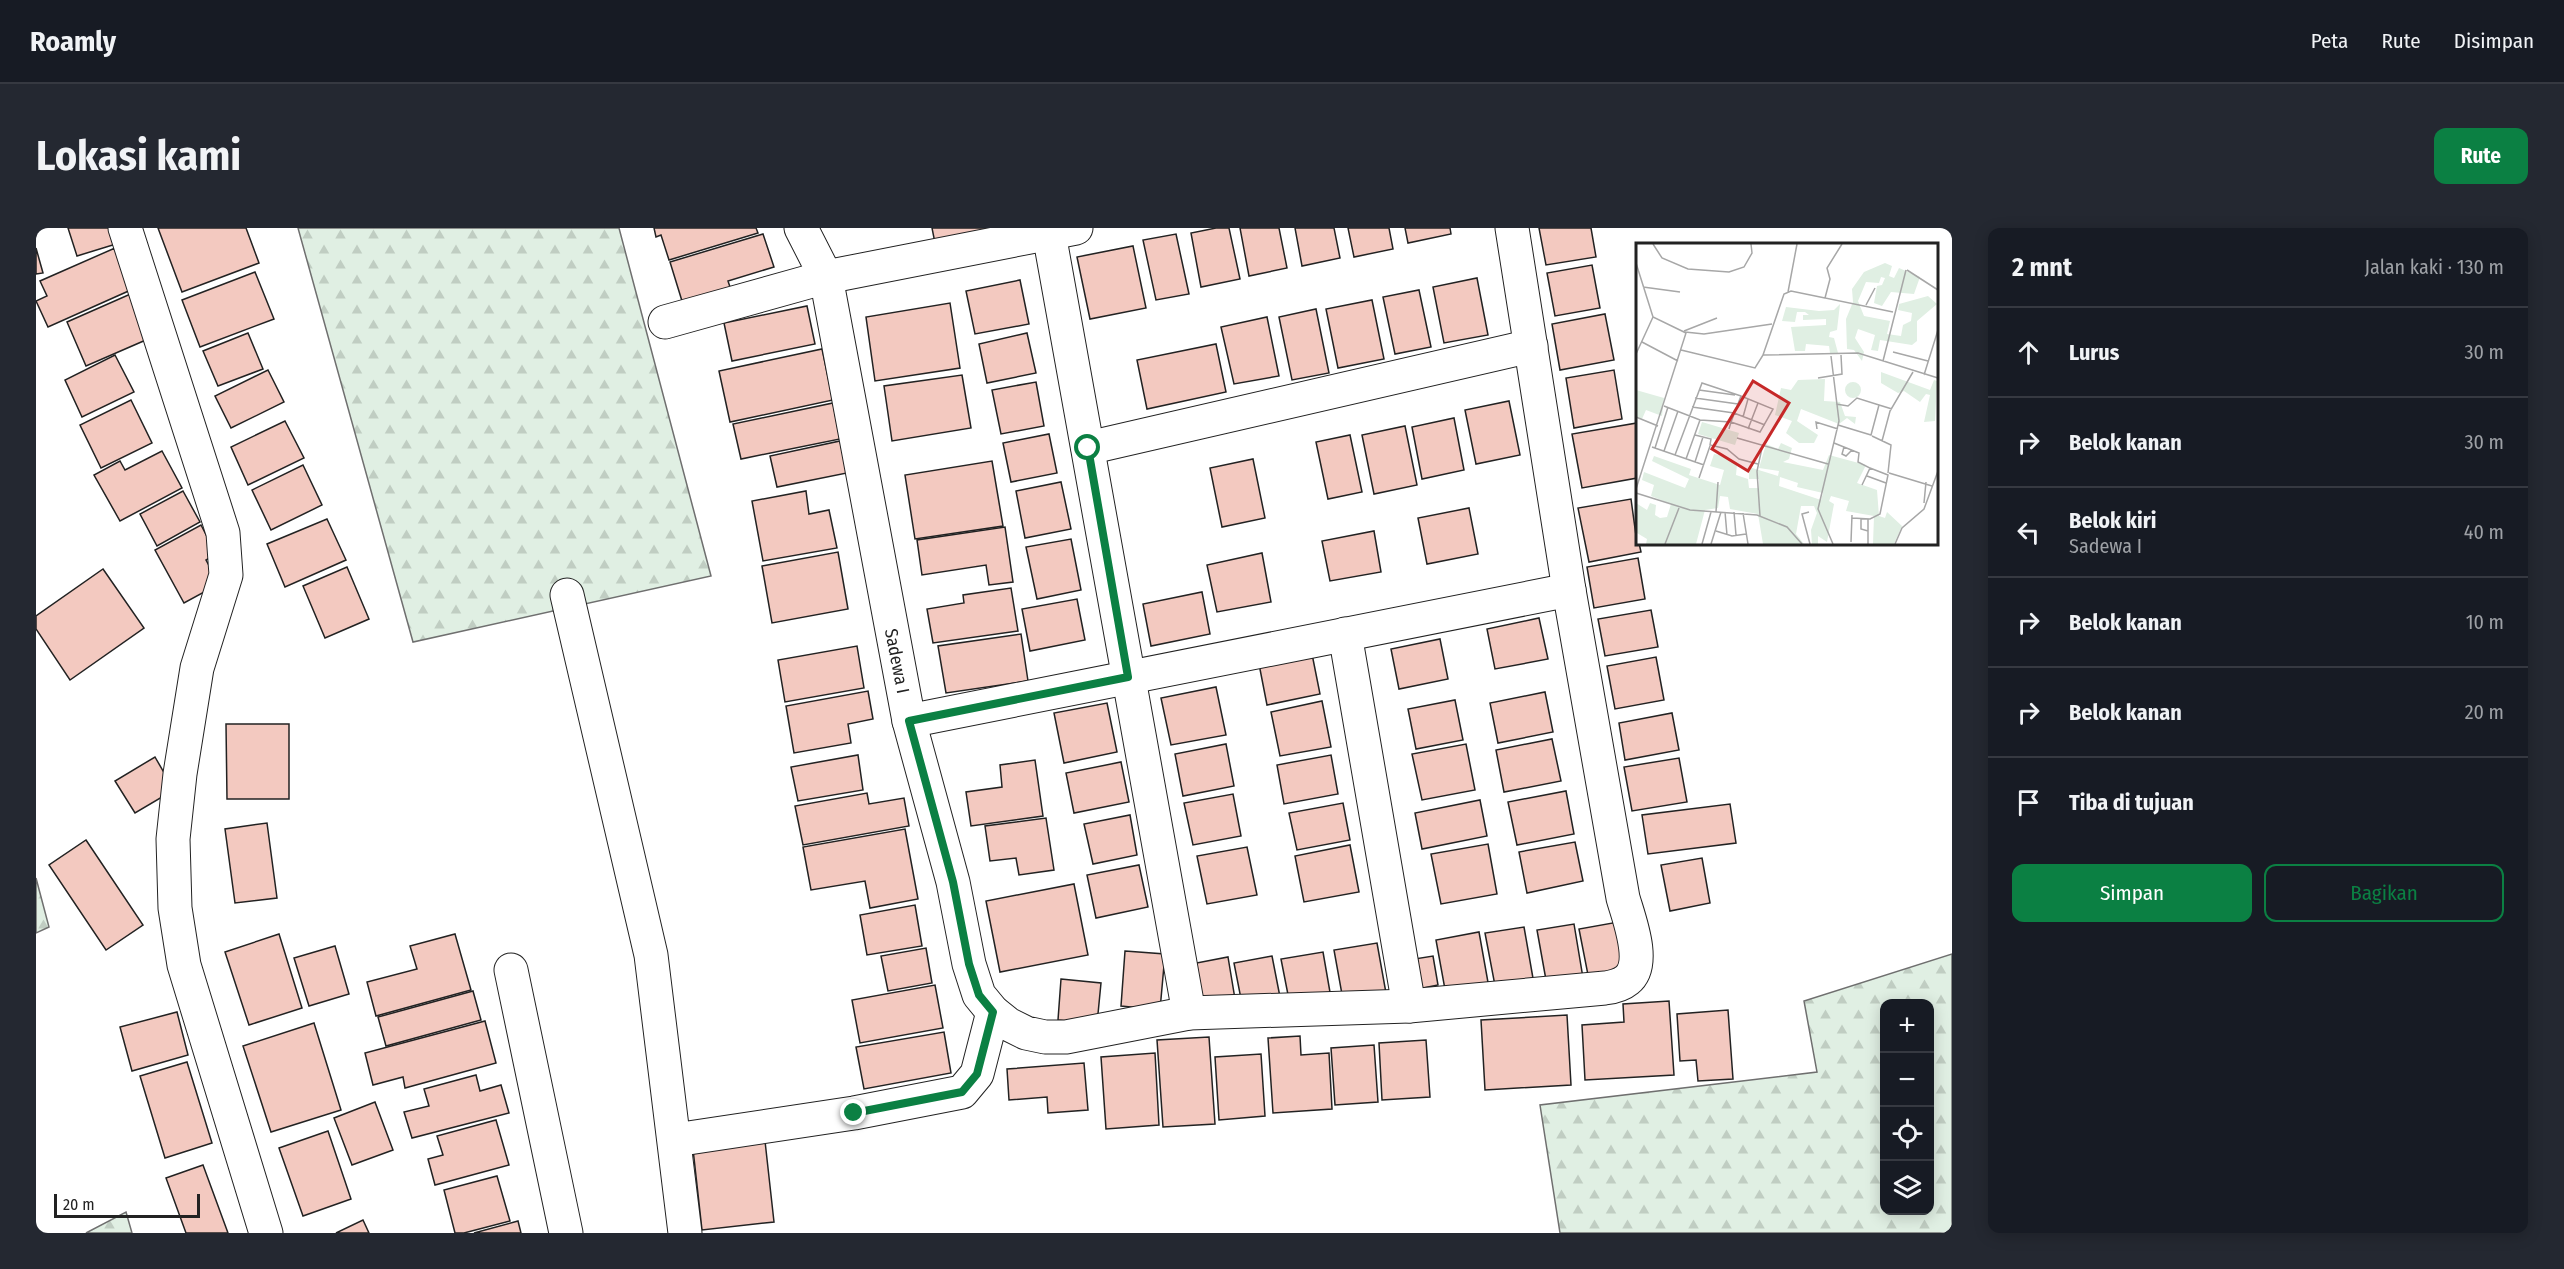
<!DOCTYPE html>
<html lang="id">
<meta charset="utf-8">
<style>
body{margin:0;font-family:"Fira Sans Condensed",sans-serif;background:#242831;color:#f1f3f6}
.controls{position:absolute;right:18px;bottom:18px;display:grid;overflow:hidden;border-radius:12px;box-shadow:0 3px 15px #0003}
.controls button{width:54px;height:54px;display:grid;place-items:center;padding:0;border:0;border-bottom:2px solid #363941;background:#171b24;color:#f1f3f6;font:30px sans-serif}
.scale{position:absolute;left:18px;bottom:15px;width:146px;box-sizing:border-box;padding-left:6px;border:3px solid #222;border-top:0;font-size:16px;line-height:21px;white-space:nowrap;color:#222;-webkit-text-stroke:4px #fff;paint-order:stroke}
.stop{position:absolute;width:18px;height:18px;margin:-14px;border:4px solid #0b8043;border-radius:50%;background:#fff}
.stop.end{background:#0b8043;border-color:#fff;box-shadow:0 2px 6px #0008}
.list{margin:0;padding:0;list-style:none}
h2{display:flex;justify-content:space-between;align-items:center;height:78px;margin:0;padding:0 24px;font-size:26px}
h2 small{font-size:20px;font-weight:400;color:#9ea1a6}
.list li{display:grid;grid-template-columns:39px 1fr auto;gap:18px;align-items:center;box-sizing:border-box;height:90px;padding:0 24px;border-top:2px solid #363941}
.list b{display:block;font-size:22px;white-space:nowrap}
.list p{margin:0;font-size:20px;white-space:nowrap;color:#9ea1a6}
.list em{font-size:20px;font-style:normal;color:#9ea1a6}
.actions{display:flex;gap:12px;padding:18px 24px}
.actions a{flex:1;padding:14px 0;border:2px solid #0b8043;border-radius:12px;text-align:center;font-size:21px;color:#0b8043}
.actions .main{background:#0b8043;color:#fff}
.icon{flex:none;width:33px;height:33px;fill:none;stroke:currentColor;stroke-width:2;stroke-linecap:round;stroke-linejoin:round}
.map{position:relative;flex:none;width:1916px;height:1005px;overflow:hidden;border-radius:12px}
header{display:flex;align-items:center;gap:36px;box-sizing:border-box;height:84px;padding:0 30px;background:#171b24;border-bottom:2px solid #363941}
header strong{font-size:28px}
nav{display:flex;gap:33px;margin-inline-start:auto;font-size:21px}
.intro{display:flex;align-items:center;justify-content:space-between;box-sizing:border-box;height:144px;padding:0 36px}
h1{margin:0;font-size:42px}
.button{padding:15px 27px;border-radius:12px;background:#0b8043;color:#fff;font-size:21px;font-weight:700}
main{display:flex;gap:36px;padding:0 36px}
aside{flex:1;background:#171b24;border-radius:12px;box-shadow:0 3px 15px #0003}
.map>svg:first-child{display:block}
.forest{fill:url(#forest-firs);stroke:#6f6f6f;stroke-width:1.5;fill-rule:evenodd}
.building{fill:#f3c9c0;stroke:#222;stroke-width:1.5}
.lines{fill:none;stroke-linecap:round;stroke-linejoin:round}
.street-casing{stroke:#222;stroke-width:35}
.street{stroke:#fff;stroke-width:33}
.route{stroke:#0b8043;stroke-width:8}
.labels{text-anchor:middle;stroke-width:4.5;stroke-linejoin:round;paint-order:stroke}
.street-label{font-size:18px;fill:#222;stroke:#fff}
.inset-road{fill:none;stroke:#a7a7a7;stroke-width:1.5}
.view{fill:#c62828;fill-opacity:0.15;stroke:#c62828;stroke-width:3}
.inset-edge{fill:none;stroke:#222;stroke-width:3}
</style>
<header>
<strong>Roamly</strong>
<nav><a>Peta</a><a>Rute</a><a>Disimpan</a></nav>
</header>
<div class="intro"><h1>Lokasi kami</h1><a class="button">Rute</a></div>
<main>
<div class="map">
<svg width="1916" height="1005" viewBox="0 0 1916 1005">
<defs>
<pattern id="forest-firs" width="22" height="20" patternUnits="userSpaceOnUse" patternTransform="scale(1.5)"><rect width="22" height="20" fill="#e0efe3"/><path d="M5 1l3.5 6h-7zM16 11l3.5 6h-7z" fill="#c0cdc2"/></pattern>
</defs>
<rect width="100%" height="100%" fill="#fff"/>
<g class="forest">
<path d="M262,0H583L675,348L377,414Z"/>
<path d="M0,650L13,699L0,705Z"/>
<path d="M1916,726V1005H1524L1504,877L1781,844L1768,773ZM1848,776H1894V982H1848Z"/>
<path d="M90,984L96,1005H50Z"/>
</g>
<g class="building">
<path d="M32,0H75L80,16L41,28Z"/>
<path d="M122,0H210L223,35L146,64Z"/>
<path d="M618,0H720L722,5L633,32L625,7L620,9Z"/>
<path d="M896,0H954V4L899,15Z"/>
<path d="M1180,0H1193L1204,51L1165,59L1155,5Z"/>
<path d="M1204,0H1243L1251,40L1213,48Z"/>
<path d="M1259,0H1298L1304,30L1266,38Z"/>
<path d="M1312,0H1353L1357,21L1318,29Z"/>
<path d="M1369,0H1414L1415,6L1372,15Z"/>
<path d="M1503,0H1555L1560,29L1510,37Z"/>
<path d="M727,6L738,39L692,53L698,71L650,86L634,34Z"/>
<path d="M1140,6L1153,66L1120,72L1107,12Z"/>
<path d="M1097,18L1110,80L1054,91L1041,29Z"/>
<path d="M0,20L7,45L0,46Z"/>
<path d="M79,20L97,61L12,99L0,73L11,68L4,53Z"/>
<path d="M1556,37L1564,80L1519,88L1511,45Z"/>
<path d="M219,44L238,91L164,119L146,72Z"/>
<path d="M1441,50L1452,107L1408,115L1397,59Z"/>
<path d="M984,52L993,96L939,106L930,63Z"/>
<path d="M1383,62L1395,119L1359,126L1347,69Z"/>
<path d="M99,64L119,108L50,138L31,94Z"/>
<path d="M1336,72L1348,131L1302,140L1290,81Z"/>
<path d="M914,75L924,140L839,153L830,89Z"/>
<path d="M771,78L779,116L696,133L688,95Z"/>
<path d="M1280,81L1293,145L1256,152L1243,89Z"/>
<path d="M1569,86L1578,132L1524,142L1516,96Z"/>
<path d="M1231,89L1243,148L1198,156L1185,99Z"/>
<path d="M212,105L227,141L182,158L167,123Z"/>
<path d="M991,105L1000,145L951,155L943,116Z"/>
<path d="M1180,116L1190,164L1111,181L1101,132Z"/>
<path d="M786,121L797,172L694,194L683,143Z"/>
<path d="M79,127L98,164L46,189L29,152Z"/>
<path d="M232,142L248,174L195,200L179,168Z"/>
<path d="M1578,142L1586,191L1538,200L1530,150Z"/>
<path d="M926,147L935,200L856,213L848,158Z"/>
<path d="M1000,154L1008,198L965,206L956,162Z"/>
<path d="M95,172L116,215L65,240L44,197Z"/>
<path d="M1473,173L1484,227L1440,236L1429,182Z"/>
<path d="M797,175L804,211L705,231L697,196Z"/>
<path d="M1418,190L1428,242L1386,251L1376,199Z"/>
<path d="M249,193L268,230L212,257L195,219Z"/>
<path d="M1601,195V250L1546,260L1536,206Z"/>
<path d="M1369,198L1381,257L1338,266L1326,207Z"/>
<path d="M1013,206L1021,245L975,254L967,215Z"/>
<path d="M1314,207L1326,264L1292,271L1280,214Z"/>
<path d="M804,213L811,245L741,259L734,228Z"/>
<path d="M126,223L146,260L84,293L58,247L84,233L89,242Z"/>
<path d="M1217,231L1229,290L1186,299L1174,240Z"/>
<path d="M956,233L967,298L879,311L869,247Z"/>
<path d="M267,237L286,277L235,302L216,262Z"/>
<path d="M1025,254L1035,301L989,310L980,263Z"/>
<path d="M147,263L164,294L121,318L104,286Z"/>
<path d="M770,263L773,286L793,282L801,320L727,333L716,273Z"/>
<path d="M1595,271L1601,315H1603L1605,324L1553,334L1542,280Z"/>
<path d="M1433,280L1442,326L1391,336L1382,290Z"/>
<path d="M291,291L310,332L249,359L231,316Z"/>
<path d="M165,297L180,326L170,332L183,356L148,375L119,322Z"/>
<path d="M969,299L977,354L953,357L950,337L886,347L881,312Z"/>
<path d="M1338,303L1345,344L1294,353L1286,313Z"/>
<path d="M1035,311L1045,362L1001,371L990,319Z"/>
<path d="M802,324L812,381L736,395L726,338Z"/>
<path d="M1226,325L1235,374L1181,384L1171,337Z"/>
<path d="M1602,330L1609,371L1558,380L1551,339Z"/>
<path d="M311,339L333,391L289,410L267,358Z"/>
<path d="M67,341L108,400L34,452L0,401V388Z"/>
<path d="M975,360L982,403L897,415L891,381L928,375L927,367Z"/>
<path d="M1166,364L1174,406L1115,418L1107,376Z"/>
<path d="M1041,371L1049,412L994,423L986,381Z"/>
<path d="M1615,382L1622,419L1569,428L1562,391Z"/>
<path d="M1503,390L1512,431L1459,441L1451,401Z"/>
<path d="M985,406L992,453L910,465L902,418Z"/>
<path d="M1404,411L1412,451L1363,461L1355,421Z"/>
<path d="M821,418L828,460L749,474L742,432Z"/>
<path d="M1276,426L1284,466L1231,477L1223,436Z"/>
<path d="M1620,429L1628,472L1579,481L1571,438Z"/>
<path d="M1180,459L1190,507L1135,517L1125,470Z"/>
<path d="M832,463L837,491L812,496L815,515L758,525L750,478Z"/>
<path d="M1509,464L1517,504L1462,515L1454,475Z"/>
<path d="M1419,472L1427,512L1380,521L1372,481Z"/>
<path d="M1286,473L1295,519L1244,528L1235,484Z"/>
<path d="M1071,475L1081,524L1028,535L1018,485Z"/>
<path d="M1636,485L1643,522L1589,532L1583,495Z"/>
<path d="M190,496H253V571H191Z"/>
<path d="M1516,511L1525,553L1468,564L1460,522Z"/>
<path d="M1190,516L1198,558L1147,568L1139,526Z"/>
<path d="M1430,516L1439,562L1386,572L1376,526Z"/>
<path d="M822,527L827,562L762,573L755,539Z"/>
<path d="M1295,527L1302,566L1248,576L1241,537Z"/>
<path d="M119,529L138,562L99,585L79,553Z"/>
<path d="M1643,530L1651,574L1596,583L1588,539Z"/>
<path d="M999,532L1007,588L935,598L930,564L966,559L964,537Z"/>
<path d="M1085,534L1093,574L1038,585L1030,545Z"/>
<path d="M1530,563L1538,606L1481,617L1472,574Z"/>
<path d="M831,565L833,576L868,570L873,598L767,617L759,578Z"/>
<path d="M1197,566L1205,608L1157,617L1148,575Z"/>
<path d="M1444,572L1451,608L1386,621L1379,585Z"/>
<path d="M1307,575L1314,612L1261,622L1253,585Z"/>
<path d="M1694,576L1700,615L1612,626L1606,587Z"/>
<path d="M1094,587L1101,627L1057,636L1048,596Z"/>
<path d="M1010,590L1018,642L983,647L980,630L954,633L949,598Z"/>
<path d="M231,595L241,670L199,675L189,601Z"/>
<path d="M869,601L882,671L834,680L829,653L775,662L767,619Z"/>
<path d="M50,612L107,697L70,722L13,637Z"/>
<path d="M1539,614L1547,653L1491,665L1483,624Z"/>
<path d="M1452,616L1461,666L1405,676L1395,626Z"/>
<path d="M1314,617L1323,664L1268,674L1259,628Z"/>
<path d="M1211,619L1221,667L1171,676L1161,628Z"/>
<path d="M1666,630L1674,675L1634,683L1625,637Z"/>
<path d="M1103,637L1112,679L1060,690L1051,647Z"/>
<path d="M1038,656L1052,727L964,744L950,673Z"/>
<path d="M879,677L886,718L831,727L824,687Z"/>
<path d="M1582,694L1590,741L1552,747L1543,701Z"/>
<path d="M1538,696L1548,756L1512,763L1501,702Z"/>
<path d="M1488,699L1498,756L1460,763L1449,705Z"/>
<path d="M1443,704L1453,760L1410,767L1400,712Z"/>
<path d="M243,706L266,780L213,797L189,724Z"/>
<path d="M419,706L435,762L340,788L331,754L381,741L374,718Z"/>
<path d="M1341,715L1350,765L1307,772L1298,722Z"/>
<path d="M299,718L313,766L273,778L258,730Z"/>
<path d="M890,720L896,755L852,763L845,728Z"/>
<path d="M1089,723L1129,726L1124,782L1085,778Z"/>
<path d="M1287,724L1295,770L1254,777L1245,731Z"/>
<path d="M1236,728L1244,769L1206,776L1198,735Z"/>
<path d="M1397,728L1402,757L1377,762L1372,732Z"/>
<path d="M1192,729L1199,771L1157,778L1150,737Z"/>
<path d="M1025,751L1065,755L1061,796L1022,792Z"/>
<path d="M899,757L907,800L824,815L816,772Z"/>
<path d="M437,763L445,792L350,818L342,789Z"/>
<path d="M1633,773L1638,847L1549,852L1546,797L1588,794L1587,776Z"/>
<path d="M1692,782L1697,851L1662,853L1660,832L1644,833L1641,786Z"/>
<path d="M141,784L152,827L96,843L84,799Z"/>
<path d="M1531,787L1535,857L1449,862L1445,792Z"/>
<path d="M449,793L460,835L369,860L367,849L337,857L329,825Z"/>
<path d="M278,795L305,882L235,904L207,818Z"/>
<path d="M908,804L915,845L828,861L820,819Z"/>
<path d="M1264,808L1265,827L1293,825L1296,881L1237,885L1232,810Z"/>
<path d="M1173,809L1179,896L1127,899L1121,812Z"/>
<path d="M1390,812L1394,869L1346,872L1343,815Z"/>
<path d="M1338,817L1342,874L1299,877L1295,820Z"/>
<path d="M1119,825L1123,897L1070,901L1065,829Z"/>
<path d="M1225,826L1229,888L1183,892L1179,829Z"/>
<path d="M151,834L176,915L129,930L104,848Z"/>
<path d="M1048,835L1052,882L1012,885L1011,869L973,872L971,841Z"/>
<path d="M440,847L444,863L465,857L473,885L376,910L368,884L393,878L388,861Z"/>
<path d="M339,874L357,922L316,937L298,890Z"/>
<path d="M460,892L473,937L399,957L392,931L407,927L401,908Z"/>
<path d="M292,903L315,971L267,988L243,920Z"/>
<path d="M729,913L738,994L666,1002L657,921Z"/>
<path d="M167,937L192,1005H150L130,950Z"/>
<path d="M461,948L474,993L428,1005H419L408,962Z"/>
<path d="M327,992L333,1005H300Z"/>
<path d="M482,993L485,1005H438Z"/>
</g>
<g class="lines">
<g class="street-casing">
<g id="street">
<path d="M89,0L187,305L190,347L161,440L144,546L137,611L139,680L148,737L230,1005"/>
<path d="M765,0L790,49L873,493L917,654L933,736L943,767L957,784L972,796L990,805L1009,809H1030L1153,785L1373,778L1569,760C1577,759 1585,757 1591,752C1611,736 1593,691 1587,670L1533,362L1476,0"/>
<path d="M1012,0L1153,785"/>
<path d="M629,94L790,49L1040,0"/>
<path d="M1052,220L1495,118"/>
<path d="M531,367L615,727L649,1005"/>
<path d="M1309,406L1373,778"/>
<path d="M873,493L1533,362"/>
<path d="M475,742L530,1005"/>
<path d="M639,912L818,885L926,864L941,846L957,784"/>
</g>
</g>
<use href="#street" class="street"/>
</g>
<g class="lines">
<path class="route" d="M818,885L926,864L941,846L957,784L943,767L933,736L917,654L873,493L1092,449L1052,220"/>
</g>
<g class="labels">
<g class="street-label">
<text transform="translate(861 433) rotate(79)" y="6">Sadewa I</text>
</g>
</g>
<g transform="translate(1600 15)">
<rect width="302" height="302" fill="#fff"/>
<path d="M249,20L256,23L253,33L258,35L263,25L284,34L278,51L255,49L246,63L238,60L241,43L246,42L249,35L245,34L243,40L230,39L222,58L228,73L254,78L251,91L265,93L267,82L275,78L276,70L262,67L263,61L292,53L301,61L281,78V98L276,102L244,97L242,108L235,107L239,92L222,86L219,95L228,109L226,118L218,107L211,106L210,76L217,59L216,46L228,29ZM204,61L201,87L194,89L193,94L198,95L202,110H194L193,103L170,101L169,108H159L155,84L190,82V76L167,77V72H173L169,69H161L159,79L146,78L150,64L183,68L198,67ZM245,129L294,147L298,137L301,138L299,178L288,179L294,152L290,151L284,159L268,148L262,150L245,140ZM189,136L188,158L204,159L209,173L220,174L219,181L211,175L203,181L165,166L161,178L182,192L178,200H163L150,190L156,178L139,172L145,145L155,147L162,137ZM209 147a8 8 0 1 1 16 0a8 8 0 1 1-16 0ZM0,147L28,155L26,173L10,167L6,176L0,173ZM66,179L103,190L99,202L62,191ZM145,200L156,205L153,216L147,219L187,227L193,212L230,222L221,240L241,247L243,273L249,275L251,269L266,283L258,301H237L238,273L210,268L213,258L195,253L193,258L198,261L191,299L182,293V301H176L175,287L181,270L178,263H165L160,291L168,301H127L122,271L94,266L92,254L84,253L82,265L69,267L60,301H10L11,296L1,290L0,260L11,267L14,260L20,262L19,272L24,275L31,274L35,261L15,253L18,242L6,237L8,229L49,245L53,236L16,218L18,213L55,226L53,232L84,242L88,227L74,223L78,211L84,212L101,221L100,232L112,236L113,245H123V236H113V224L142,233L143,228L123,225L130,201L142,206ZM144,234L162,240L161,244L187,250L185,257L143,243Z" fill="#e0efe3" fill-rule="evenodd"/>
<path class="inset-road" d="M17,1L26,15L52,26L93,29L108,24L116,10L115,1M206,1L191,25L194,36L189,55L257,69M0,20L17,74L50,90L0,246M271,27L302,47M7,44L44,49M152,49L161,1M230,62L239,45M48,88L81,75M49,89L68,91L136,81M6,99L42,118M45,107L119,125L127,112L222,110L302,135M257,109L292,118M0,111L17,74M127,112L148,51L155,48L189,55M195,113L203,178L182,266L197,301M247,118L270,27M288,132L302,87M182,135L206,131L205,112M63,147L99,152M59,155L102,161M200,161L212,163L221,155L243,162M28,163L64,177L95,179L124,189L137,166L105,153L95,179L93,186M56,164L98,170L129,182M0,174L22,183M107,174L112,156M202,182L235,192L243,162L256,166M112,186L122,160M181,186L180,179L202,186M59,192L75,196L74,202L91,206L103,216L122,221M236,193L255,202L252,230M101,195L192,221M246,198L254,168L277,129M198,200L223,210L222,219L234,225L226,242M16,204L68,222M208,204L206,211L210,213L216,207M19,205L32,164M28,208L42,168M39,212L66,140L105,153M50,216L64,177M59,219L67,194M253,230L296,243M231,233L250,240M63,235L74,203M0,250L54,267L121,272L151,284L166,301M288,260L290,239M80,269L82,239M89,269L91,292M98,269L100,292M173,269L166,271L174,301M107,270L112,301M124,273L121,228L126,205M216,275L234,276L244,271L252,232L234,225M225,275V286L232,288M80,288L96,293L110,291M215,299L216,272M29,301L43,265M66,301L75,269M75,301L85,269M232,301V276M259,301L266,285L288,266L302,228"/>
<path class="view" d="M117,138L153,160L112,228L76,206Z"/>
<rect width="302" height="302" class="inset-edge"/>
</g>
</svg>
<div class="controls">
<button>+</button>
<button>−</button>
<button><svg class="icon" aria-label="locate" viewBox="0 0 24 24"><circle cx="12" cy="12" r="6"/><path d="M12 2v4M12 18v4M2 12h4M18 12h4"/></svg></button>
<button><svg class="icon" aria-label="layers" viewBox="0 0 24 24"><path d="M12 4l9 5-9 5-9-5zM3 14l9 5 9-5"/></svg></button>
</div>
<div class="scale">20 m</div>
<div class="stop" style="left:1052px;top:220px"></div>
<div class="stop end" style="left:818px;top:885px"></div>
</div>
<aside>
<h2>2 mnt<small>Jalan kaki · 130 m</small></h2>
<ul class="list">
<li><svg class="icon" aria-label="ahead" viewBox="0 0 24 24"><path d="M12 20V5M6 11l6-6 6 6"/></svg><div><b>Lurus</b></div><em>30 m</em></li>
<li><svg class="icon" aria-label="right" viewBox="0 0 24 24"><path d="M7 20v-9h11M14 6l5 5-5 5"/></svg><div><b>Belok kanan</b></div><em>30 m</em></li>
<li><svg class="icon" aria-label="left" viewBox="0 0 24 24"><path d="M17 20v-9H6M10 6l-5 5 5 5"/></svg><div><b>Belok kiri</b><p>Sadewa I</p></div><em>40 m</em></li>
<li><svg class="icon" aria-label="right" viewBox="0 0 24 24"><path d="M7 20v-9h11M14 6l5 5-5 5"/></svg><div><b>Belok kanan</b></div><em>10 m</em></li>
<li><svg class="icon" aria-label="right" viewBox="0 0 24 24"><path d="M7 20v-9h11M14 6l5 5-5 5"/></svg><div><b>Belok kanan</b></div><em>20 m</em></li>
<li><svg class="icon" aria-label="arrive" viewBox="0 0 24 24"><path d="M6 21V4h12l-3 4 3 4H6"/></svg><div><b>Tiba di tujuan</b></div></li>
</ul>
<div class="actions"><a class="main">Simpan</a><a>Bagikan</a></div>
</aside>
</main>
